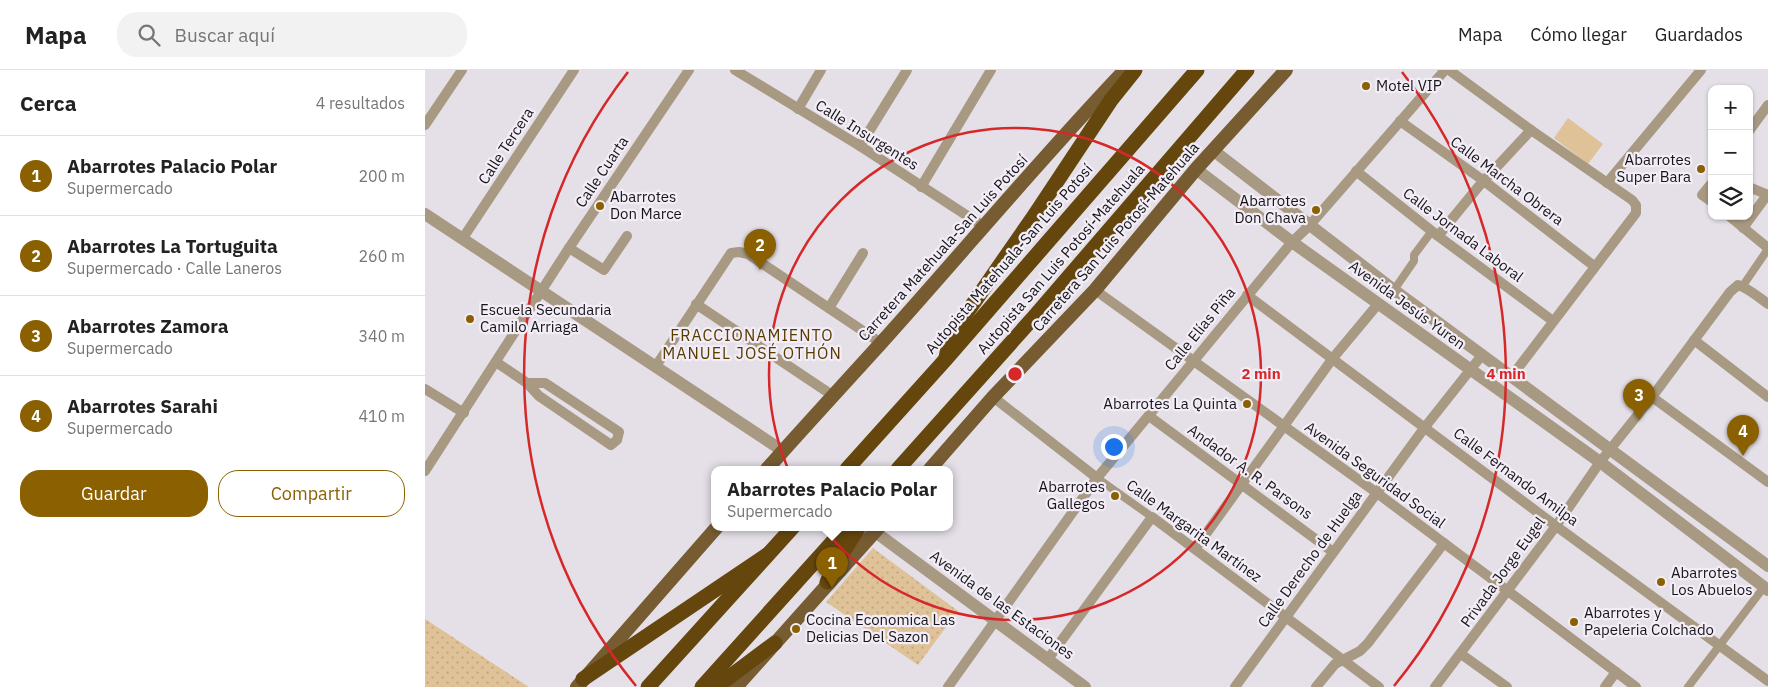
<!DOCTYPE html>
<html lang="es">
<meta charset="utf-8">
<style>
body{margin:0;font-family:"IBM Plex Sans",sans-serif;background:#f2f2f2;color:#222}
.controls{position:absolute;right:15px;top:15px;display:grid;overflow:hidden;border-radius:10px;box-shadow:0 1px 4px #0004}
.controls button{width:45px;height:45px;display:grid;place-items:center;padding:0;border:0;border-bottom:1px solid #e0e0e0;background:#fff;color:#222;font:25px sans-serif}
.you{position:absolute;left:688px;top:376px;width:18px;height:18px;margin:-12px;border:4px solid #fff;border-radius:50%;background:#1a73e8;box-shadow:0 0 0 8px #1a73e833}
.badge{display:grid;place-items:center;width:32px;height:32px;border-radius:50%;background:#8b6001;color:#fff;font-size:16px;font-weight:700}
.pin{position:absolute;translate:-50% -41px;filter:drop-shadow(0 1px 2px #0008)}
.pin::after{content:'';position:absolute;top:26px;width:18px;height:15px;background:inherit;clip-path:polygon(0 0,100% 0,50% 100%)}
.popup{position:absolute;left:286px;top:396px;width:242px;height:65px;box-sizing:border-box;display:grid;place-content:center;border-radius:10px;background:#fff;filter:drop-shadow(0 1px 4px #0005);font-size:16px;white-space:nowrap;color:#767676}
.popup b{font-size:19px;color:#222}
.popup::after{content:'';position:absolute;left:50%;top:100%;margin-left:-10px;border:10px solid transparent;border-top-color:#fff}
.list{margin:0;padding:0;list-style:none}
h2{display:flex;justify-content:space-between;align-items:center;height:65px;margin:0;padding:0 20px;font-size:21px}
h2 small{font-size:16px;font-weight:400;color:#767676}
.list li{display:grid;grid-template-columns:32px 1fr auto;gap:15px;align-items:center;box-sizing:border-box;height:80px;padding:0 20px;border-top:1px solid #e0e0e0}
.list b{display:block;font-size:19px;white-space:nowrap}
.list p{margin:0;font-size:16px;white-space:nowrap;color:#767676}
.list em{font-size:16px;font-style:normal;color:#767676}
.actions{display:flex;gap:10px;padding:15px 20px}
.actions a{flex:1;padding:11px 0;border:1px solid #8b6001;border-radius:20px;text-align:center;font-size:18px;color:#8b6001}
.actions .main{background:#8b6001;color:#fff}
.icon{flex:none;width:28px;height:28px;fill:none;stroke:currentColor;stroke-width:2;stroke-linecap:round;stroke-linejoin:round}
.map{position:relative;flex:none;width:1343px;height:617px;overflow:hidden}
header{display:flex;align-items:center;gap:30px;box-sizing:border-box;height:70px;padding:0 25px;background:#fff;border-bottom:1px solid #e0e0e0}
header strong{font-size:24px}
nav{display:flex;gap:28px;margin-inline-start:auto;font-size:18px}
.search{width:350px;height:45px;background:#f2f2f2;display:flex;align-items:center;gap:12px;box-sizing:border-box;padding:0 18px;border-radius:20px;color:#767676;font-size:19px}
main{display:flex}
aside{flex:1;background:#fff}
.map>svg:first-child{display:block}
.grass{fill:url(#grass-dots)}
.green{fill:#dfc297}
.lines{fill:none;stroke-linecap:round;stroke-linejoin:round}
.pedestrian{stroke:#a89983;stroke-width:8}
.minor{stroke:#a89983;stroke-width:10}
.tertiary{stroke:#a89983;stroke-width:12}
.primary{stroke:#775c32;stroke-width:14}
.motorway{stroke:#65470e;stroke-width:15}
.ring{fill:none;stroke:#d62828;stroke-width:2.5}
.poi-dot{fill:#8b6001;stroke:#f2edf6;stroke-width:2}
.labels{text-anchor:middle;stroke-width:4.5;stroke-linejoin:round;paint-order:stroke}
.poi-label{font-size:15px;fill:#171518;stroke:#f2edf6;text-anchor:start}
.street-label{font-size:15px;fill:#171518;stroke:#f2edf6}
.neighbourhood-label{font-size:16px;letter-spacing:1px;fill:#583b00;stroke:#f2edf6}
.centre{fill:#d62828;stroke:#f2edf6;stroke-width:2.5}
.ring-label{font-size:15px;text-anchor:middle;font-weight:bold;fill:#d62828;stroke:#f2edf6;stroke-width:4.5;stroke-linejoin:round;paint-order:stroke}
</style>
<header>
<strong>Mapa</strong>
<div class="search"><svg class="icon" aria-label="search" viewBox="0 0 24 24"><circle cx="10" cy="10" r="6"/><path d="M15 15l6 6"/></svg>Buscar aquí</div>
<nav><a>Mapa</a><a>Cómo llegar</a><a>Guardados</a></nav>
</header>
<main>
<aside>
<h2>Cerca<small>4 resultados</small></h2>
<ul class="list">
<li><span class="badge">1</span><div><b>Abarrotes Palacio Polar</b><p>Supermercado</p></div><em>200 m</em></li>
<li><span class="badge">2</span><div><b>Abarrotes La Tortuguita</b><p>Supermercado · Calle Laneros</p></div><em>260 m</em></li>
<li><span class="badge">3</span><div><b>Abarrotes Zamora</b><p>Supermercado</p></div><em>340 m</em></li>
<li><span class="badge">4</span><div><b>Abarrotes Sarahi</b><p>Supermercado</p></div><em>410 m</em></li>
</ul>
<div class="actions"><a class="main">Guardar</a><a>Compartir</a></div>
</aside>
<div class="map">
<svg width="1343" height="617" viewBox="0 0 1343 617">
<defs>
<pattern id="grass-dots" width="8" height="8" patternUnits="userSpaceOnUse" patternTransform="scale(1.25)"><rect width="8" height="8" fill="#dfc297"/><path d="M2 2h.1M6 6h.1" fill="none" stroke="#bfa681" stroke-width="1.8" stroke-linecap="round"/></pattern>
</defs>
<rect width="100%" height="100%" fill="#e5e0e8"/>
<g class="grass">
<path d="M448,478L533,541L493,595L401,532Z"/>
<path d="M0,549L104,617H0Z"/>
</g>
<path class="green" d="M1143,48L1178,74L1163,94L1129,68Z"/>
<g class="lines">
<g class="pedestrian">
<path d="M1317,217L1343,179"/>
<path d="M969,220L989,191V185L1007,161"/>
<path d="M672,408L727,447"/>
<path d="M1263,617L1339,517"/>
</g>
<g class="minor">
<path d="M310,0L435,76L558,156"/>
<path d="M1024,0L1106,60L1207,130L1211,135V143L1087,306"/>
<path d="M373,39L396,0"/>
<path d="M975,51L1059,111L1169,196"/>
<path d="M0,55L37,0"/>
<path d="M1324,61L1343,35"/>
<path d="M435,76L482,0"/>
<path d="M931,101L1013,166L1128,251"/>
<path d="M1182,113L1276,0"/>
<path d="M1287,113L1277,125L1287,132"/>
<path d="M496,117L566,0"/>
<path d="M1324,117L1343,125"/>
<path d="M1304,146L1343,178"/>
<path d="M1318,158L1342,125"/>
<path d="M1013,166L1054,116L1106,60"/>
<path d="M38,168L149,0"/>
<path d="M144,178L179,200L202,166"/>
<path d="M670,220L952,423L1211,617"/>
<path d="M822,225L1131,456L1343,611"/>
<path d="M271,234L407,325"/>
<path d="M404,238L438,183"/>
<path d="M1269,270L1343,327"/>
<path d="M71,292L102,313L114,326L186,375L192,370L194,362L120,313H102"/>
<path d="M231,296L306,183L314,182L323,184L456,273"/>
<path d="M0,319L39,343"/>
<path d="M568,327L672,408"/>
<path d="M1227,327L1343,412"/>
<path d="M724,346L908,482"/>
<path d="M0,401L144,178L264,0"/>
<path d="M770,479L908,288L953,234"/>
<path d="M1036,584L1082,617"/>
<path d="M623,589L727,447L954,617"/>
<path d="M523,617L672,408L867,172L884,156L1020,0"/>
<path d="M810,617L1000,357L1057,285"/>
<path d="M891,617L910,594L935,581L943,573L1019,473"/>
<path d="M1010,617L1131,456L1175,392L1227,327L1305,222L1313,215C1325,219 1333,227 1343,234"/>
<path d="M1180,617L1191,602"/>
</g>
<g class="tertiary">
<path d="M789,81L969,220L1343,496"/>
<path d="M771,99L867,172L1175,392L1343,520"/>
<path d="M0,144L358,381"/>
<path d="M449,461L660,617"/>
</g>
<g class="primary">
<path d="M342,399C380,356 418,315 457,272C538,182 616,88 700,0"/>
<path d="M505,399L568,327L670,220L771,99L861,0"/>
<path d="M152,617L292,457"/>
<path d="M311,617L454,457"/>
</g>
<g class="motorway">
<path d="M521,288L525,267L609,146L686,30L710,0"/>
<path d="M422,399L521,289L772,0"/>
<path d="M473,399L609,247L822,0"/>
<path d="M402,512L413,490L434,457"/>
<path d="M158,609L342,485"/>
<path d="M223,617L368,457"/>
<path d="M277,617L421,457"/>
<path d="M291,617L350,573"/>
</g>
</g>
<g class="ring">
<circle cx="590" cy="304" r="246"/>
<path d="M211 616A491 491 0 0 1 203 2M977 2A491 491 0 0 1 969 616"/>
</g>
<g class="poi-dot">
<circle cx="941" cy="16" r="5"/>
<circle cx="1276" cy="99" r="5"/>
<circle cx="175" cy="136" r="5"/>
<circle cx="891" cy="140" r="5"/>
<circle cx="45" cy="249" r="5"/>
<circle cx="822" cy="334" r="5"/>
<circle cx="690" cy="426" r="5"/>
<circle cx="1236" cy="512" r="5"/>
<circle cx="1149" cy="552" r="5"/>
<circle cx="371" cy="559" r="5"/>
</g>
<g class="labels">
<g class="poi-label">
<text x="951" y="21">Motel VIP</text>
<text x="1266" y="95" text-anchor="end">Abarrotes<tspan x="1266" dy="17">Super Bara</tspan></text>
<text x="185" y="132">Abarrotes<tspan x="185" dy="17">Don Marce</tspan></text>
<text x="881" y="136" text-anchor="end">Abarrotes<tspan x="881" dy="17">Don Chava</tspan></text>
<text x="55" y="245">Escuela Secundaria<tspan x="55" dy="17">Camilo Arriaga</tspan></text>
<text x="812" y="339" text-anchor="end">Abarrotes La Quinta</text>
<text x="680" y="422" text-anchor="end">Abarrotes<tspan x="680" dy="17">Gallegos</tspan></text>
<text x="1246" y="508">Abarrotes<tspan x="1246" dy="17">Los Abuelos</tspan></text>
<text x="1159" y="548">Abarrotes y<tspan x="1159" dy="17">Papeleria Colchado</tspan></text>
<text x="381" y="555">Cocina Economica Las<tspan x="381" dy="17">Delicias Del Sazon</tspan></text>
</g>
<g class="street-label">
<text transform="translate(442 65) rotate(32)" y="5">Calle Insurgentes</text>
<text transform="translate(81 76) rotate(-57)" y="5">Calle Tercera</text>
<text transform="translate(177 102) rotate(-56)" y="5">Calle Cuarta</text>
<text transform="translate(1082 111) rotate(37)" y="5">Calle Marcha Obrera</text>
<text transform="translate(1038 165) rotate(37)" y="5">Calle Jornada Laboral</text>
<text transform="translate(691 167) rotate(-49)" y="5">Carretera San Luis Potosí-Matehuala</text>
<text transform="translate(518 178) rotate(-48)" y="5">Carretera Matehuala-San Luis Potosí</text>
<text transform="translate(584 189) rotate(-49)" y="5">Autopista Matehuala-San Luis Potosí</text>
<text transform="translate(636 189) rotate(-49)" y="5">Autopista San Luis Potosí-Matehuala</text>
<text transform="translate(982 235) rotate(36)" y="5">Avenida Jesús Yuren</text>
<text transform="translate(775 259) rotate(-51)" y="5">Calle Elías Piña</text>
<text transform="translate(825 402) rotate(36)" y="5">Andador A. R. Parsons</text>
<text transform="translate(950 405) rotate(36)" y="5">Avenida Seguridad Social</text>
<text transform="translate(1091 407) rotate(37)" y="5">Calle Fernando Amilpa</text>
<text transform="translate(769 461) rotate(36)" y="5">Calle Margarita Martínez</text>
<text transform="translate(885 489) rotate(-54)" y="5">Calle Derecho de Huelga</text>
<text transform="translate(1078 502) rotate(-54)" y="5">Privada Jorge Eugel</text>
<text transform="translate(577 535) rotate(36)" y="5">Avenida de las Estaciones</text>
</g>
<g class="neighbourhood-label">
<text x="327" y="271">FRACCIONAMIENTO<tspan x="327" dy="18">MANUEL JOSÉ OTHÓN</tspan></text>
</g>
</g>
<circle cx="590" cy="304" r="8" class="centre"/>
<g class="ring-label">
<text x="836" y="309">2 min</text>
<text x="1081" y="309">4 min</text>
</g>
</svg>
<div class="controls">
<button>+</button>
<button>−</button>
<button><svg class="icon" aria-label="layers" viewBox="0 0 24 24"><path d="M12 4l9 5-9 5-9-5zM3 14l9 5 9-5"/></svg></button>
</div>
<div class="you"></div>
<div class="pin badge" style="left:407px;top:518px">1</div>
<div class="popup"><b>Abarrotes Palacio Polar</b>Supermercado</div>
<div class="pin badge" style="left:335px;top:200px">2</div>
<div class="pin badge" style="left:1214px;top:350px">3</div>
<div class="pin badge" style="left:1318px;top:386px">4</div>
</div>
</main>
